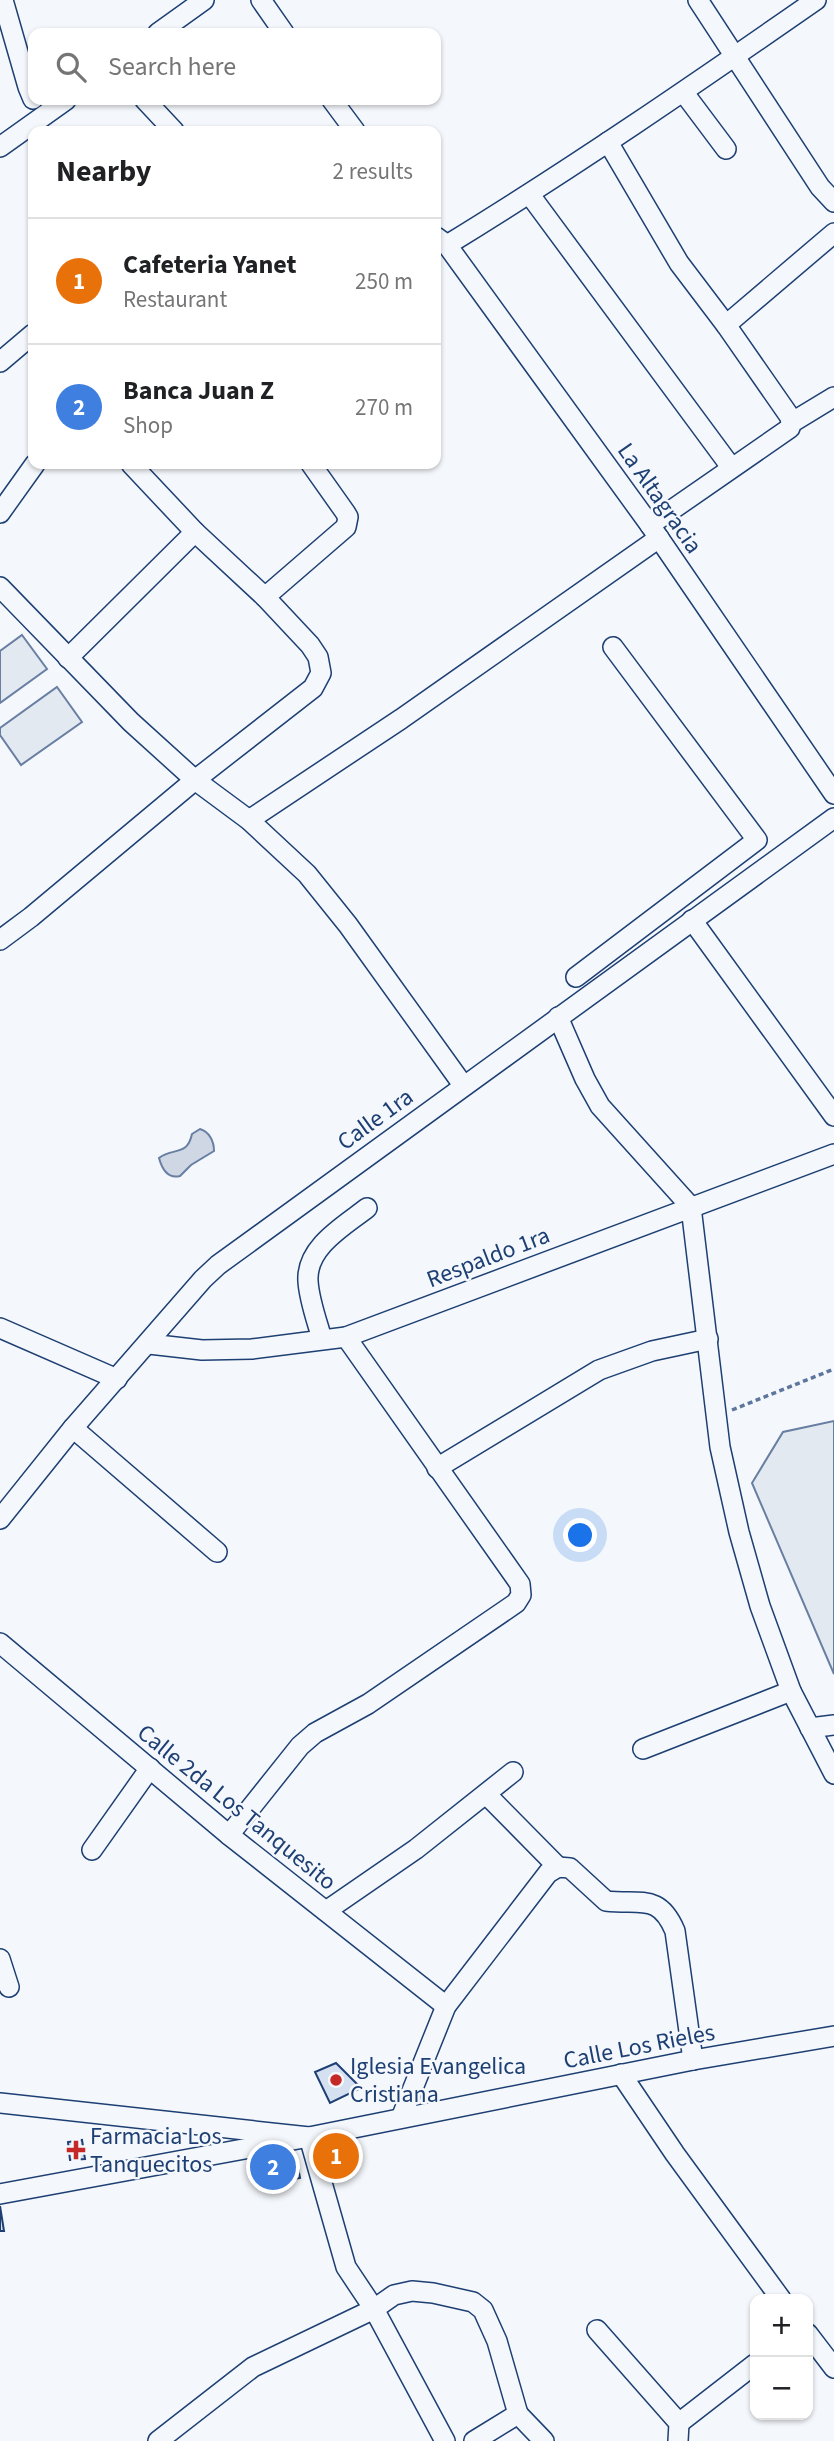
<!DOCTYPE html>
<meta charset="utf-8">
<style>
body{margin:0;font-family:"Source Sans 3",sans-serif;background:#f2f2f2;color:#202124}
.controls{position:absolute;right:21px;bottom:21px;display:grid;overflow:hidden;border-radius:14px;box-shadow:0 2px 5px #0004}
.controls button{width:63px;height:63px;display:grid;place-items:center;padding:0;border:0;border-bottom:2px solid #e0e0e0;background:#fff;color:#202124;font:35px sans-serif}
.you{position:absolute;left:581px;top:1536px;width:24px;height:24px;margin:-18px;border:5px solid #fff;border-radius:50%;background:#1a73e8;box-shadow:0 0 0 10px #1a73e833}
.badge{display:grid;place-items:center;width:46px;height:46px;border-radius:50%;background:#111827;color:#fff;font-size:23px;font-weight:700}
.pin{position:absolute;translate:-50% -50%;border:4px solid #fff;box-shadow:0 2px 7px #0006}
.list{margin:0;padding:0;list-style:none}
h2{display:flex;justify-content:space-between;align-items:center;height:91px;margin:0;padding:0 28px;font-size:30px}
h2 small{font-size:23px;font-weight:400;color:#757577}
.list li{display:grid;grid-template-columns:46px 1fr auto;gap:21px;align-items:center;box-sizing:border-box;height:126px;padding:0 28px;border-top:2px solid #e0e0e0}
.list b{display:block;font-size:26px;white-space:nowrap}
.list p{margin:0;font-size:23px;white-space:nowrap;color:#757577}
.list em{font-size:23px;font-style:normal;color:#757577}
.icon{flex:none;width:38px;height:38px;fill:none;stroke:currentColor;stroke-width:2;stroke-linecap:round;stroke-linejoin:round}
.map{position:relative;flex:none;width:834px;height:2441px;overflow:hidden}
.search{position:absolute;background:#fff;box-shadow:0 2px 5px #0004;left:28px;top:28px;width:413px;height:77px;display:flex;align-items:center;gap:18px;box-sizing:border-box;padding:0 24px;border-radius:14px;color:#757577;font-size:26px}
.panel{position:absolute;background:#fff;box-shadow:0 2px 5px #0004;left:28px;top:126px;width:413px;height:343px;border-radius:14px}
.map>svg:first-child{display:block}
.green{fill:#e3e9f0;stroke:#687fa3;stroke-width:2}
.water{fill:#cfd7e4;stroke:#687fa3;stroke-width:2}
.building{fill:#d5e0f0;stroke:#1d3f73;stroke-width:2}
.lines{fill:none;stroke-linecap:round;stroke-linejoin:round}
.minor-casing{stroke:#1d3f73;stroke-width:22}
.path{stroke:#5e769c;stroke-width:3.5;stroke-dasharray:5 3.5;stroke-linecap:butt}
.minor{stroke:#f4f7fb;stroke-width:19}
.poi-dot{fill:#c62828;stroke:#f4f7fb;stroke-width:2.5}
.labels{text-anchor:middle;stroke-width:5;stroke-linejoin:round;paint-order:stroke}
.street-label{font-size:24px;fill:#1d3f73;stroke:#f4f7fb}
.poi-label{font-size:24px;fill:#1d3f73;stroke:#f4f7fb;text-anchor:start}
</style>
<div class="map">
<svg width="834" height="2441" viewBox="0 0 834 2441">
<rect width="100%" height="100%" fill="#f4f7fb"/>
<g class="green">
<path d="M22,635L47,669L0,703V651Z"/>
<path d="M57,687L82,722L21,765L0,735V728Z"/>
<path d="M834,1421V1674L752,1483L783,1432Z"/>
</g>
<path class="water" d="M200,1129C210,1132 214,1142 214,1151L191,1165L180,1176C168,1179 162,1169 159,1158C173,1147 187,1157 192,1134Z"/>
<g class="building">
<path d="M336,2063L361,2088L330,2103L315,2072Z"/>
<path d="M82,2140L85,2159L70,2160L68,2142Z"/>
<path d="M342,2142L346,2168L330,2170L326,2144Z"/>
<path d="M296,2157L300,2178L269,2183L265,2162Z"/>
<path d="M0,2206L4,2231H0Z"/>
</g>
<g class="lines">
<g class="minor-casing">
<g id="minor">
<path d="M3,0L28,87L33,99"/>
<path d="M261,0L284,33"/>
<path d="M698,0L820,187L834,202"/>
<path d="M158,33L204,0"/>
<path d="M684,93L726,149"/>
<path d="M145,100L174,131"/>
<path d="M332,100L355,131"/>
<path d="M608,142L679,263L726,325L790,417L791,423"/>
<path d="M0,147L66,100"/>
<path d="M530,195L731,467"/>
<path d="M436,237L447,245L650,525L834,794"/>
<path d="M447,245C573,168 695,84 816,0"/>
<path d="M726,325L834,233"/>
<path d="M0,362L33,334"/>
<path d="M0,513L35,464"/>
<path d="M650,525L790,428L791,423L834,397"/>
<path d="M0,587L131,722L195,780L249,820L307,874L348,925L463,1085"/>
<path d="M265,597L346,527L348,517L345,512L311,464"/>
<path d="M68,658L195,532"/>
<path d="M249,820L401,719L659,538"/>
<path d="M692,920L834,1116"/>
<path d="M0,940L31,917L195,780L313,688L321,673L318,657L310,645L265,597L195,532L131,464"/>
<path d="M576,977L757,840L613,647"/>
<path d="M558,1017L585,1079L600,1106L691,1207L720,1447L739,1532L760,1606L791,1691L834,1774"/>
<path d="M0,1328L117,1379"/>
<path d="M322,1339C317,1321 309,1300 308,1281C306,1247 344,1226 367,1208"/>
<path d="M149,1344L202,1350L252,1349L346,1337L834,1154"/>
<path d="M73,1428L217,1552"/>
<path d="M437,1468L599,1370L652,1351L708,1339"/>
<path d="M0,1519L73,1428L203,1279L218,1265L834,818"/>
<path d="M0,1643L229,1835L446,2006"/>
<path d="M810,1728L834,1725"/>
<path d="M643,1749L791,1691"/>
<path d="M486,1794L558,1867"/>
<path d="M229,1835L300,1746L315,1733L368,1704L516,1603L521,1595L520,1584L346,1337"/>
<path d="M92,1850L150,1768"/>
<path d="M326,1911L416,1849L513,1772"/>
<path d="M0,1959L9,1987"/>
<path d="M621,2074L675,2154L781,2299"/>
<path d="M0,2103L309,2137L346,2267L374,2309L445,2441"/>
<path d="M401,2118L446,2006L548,1873L558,1867L570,1868L606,1901C641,1905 659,1893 675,1931L693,2060"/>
<path d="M0,2194L309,2137L693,2060L834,2036"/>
<path d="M597,2330L679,2423L678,2441"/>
<path d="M808,2334L834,2368"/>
<path d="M518,2414L544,2441"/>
<path d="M679,2423L755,2364"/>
<path d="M158,2441L253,2367L374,2309L394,2295L412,2291L433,2293L473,2302L483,2310L497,2341L518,2414L474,2441"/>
</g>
</g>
<path class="path" d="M732,1410L834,1369"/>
<use href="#minor" class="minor"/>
</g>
<g class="poi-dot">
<circle cx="336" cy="2080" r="7"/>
<path d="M72.5 2139.5h7v7h7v7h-7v7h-7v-7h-7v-7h7z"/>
</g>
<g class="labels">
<g class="street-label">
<text transform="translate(660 498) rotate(55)" y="8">La Altagracia</text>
<text transform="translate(375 1119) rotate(-36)" y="8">Calle 1ra</text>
<text transform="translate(488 1257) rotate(-21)" y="8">Respaldo 1ra</text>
<text transform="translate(237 1807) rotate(39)" y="8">Calle 2da Los Tanquesito</text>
<text transform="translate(639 2046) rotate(-11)" y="8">Calle Los Rieles</text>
</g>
<g class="poi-label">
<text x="350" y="2074">Iglesia Evangelica<tspan x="350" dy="28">Cristiana</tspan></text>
<text x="90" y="2144">Farmacia Los<tspan x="90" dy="28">Tanquecitos</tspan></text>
</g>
</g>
</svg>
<div class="controls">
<button>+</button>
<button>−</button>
</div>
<div class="you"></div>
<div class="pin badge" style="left:336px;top:2156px;background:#e8710a">1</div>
<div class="pin badge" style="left:273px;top:2167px;background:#3f7fe0">2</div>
<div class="search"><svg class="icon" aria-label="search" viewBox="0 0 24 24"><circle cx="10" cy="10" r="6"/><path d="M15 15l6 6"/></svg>Search here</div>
<section class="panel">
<h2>Nearby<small>2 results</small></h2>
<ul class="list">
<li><span class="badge" style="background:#e8710a">1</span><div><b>Cafeteria Yanet</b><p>Restaurant</p></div><em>250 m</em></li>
<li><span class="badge" style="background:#3f7fe0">2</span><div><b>Banca Juan Z</b><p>Shop</p></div><em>270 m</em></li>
</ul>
</section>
</div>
